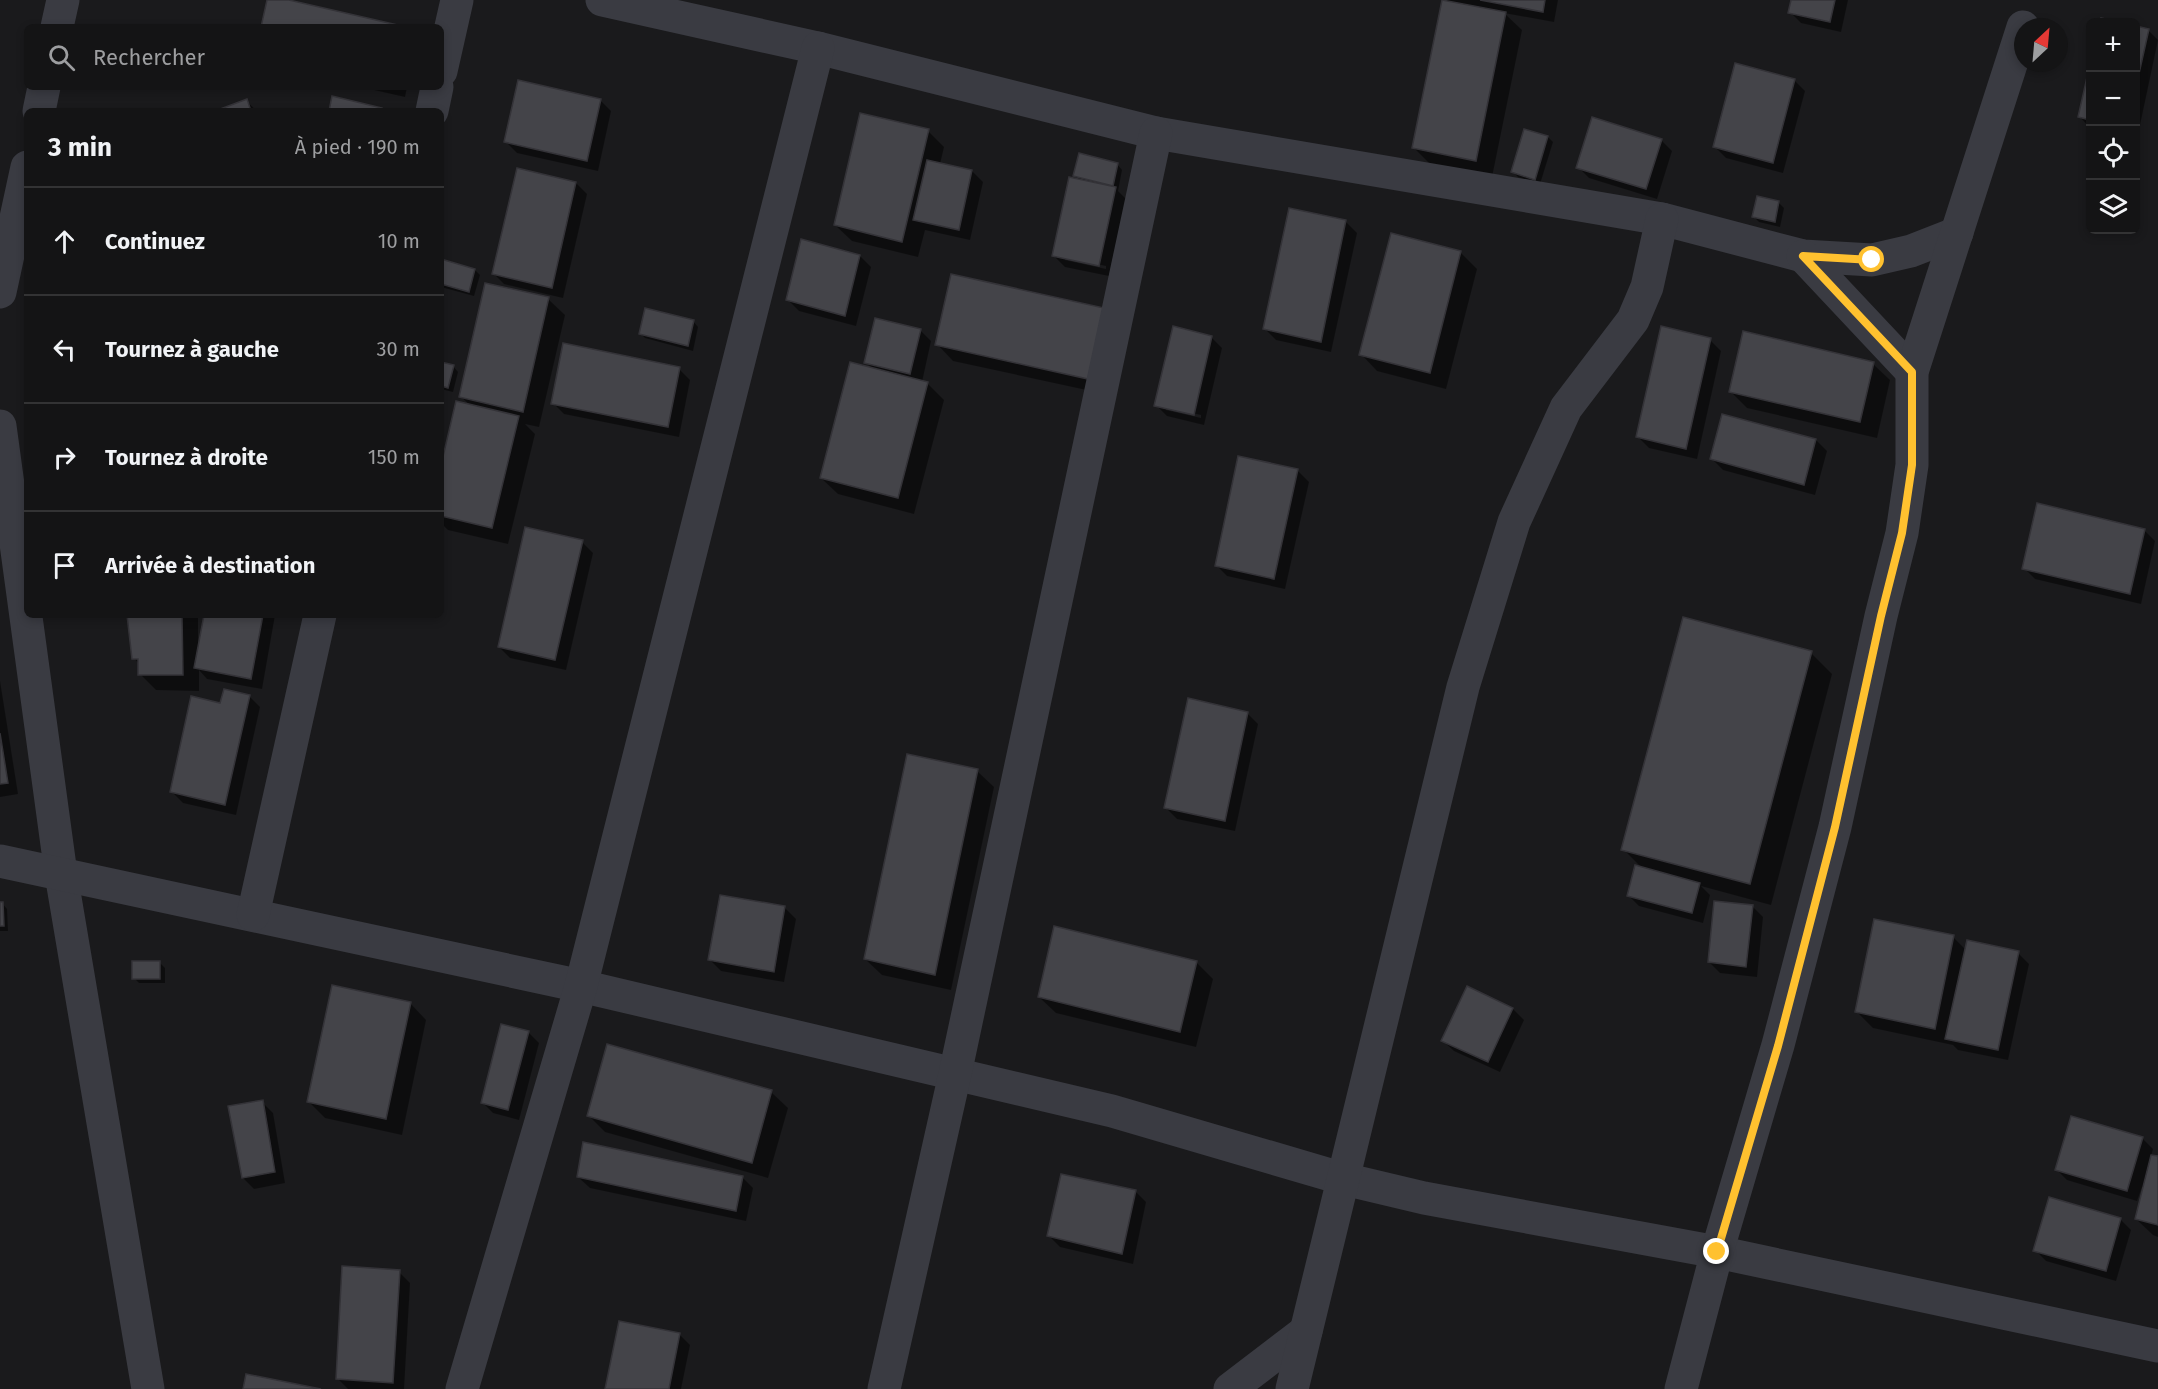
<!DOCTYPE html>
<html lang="fr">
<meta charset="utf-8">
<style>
body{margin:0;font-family:"Fira Sans",sans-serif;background:#1d1d1e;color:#f1f3f6}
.controls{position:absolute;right:18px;top:18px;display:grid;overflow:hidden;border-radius:9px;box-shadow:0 3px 9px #0003}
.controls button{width:54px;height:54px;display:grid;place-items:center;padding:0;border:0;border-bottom:2px solid #333334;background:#141415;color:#f1f3f6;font:30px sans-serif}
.compass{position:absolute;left:2014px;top:18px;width:54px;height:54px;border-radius:50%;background:#141415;box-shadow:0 3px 9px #0003;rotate:26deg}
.stop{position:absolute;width:18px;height:18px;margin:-14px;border:4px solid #ffc12f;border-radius:50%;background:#fff}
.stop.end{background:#ffc12f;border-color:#fff;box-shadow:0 2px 6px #0008}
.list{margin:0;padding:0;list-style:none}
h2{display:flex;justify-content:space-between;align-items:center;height:78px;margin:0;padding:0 24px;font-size:26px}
h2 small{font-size:20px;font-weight:400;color:#9d9ea0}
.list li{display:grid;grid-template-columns:39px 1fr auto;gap:18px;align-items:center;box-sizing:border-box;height:108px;padding:0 24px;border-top:2px solid #333334}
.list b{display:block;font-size:22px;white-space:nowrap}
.list em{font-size:20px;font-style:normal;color:#9d9ea0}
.icon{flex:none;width:33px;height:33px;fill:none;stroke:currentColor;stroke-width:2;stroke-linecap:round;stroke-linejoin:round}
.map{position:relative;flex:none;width:2158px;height:1389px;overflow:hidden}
.search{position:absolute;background:#141415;box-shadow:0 3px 9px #0003;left:24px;top:24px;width:420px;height:66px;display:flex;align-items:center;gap:15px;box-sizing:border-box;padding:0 21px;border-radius:9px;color:#9d9ea0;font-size:22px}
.panel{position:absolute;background:#141415;box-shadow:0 3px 9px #0003;left:24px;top:108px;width:420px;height:510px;border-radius:9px}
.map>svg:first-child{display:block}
.shadow{fill:#0007;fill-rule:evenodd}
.building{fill:#444449;stroke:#343338;stroke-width:1.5}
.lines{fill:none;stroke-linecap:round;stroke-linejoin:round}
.minor{stroke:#3a3b42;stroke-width:33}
.route{stroke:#ffc12f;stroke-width:8}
</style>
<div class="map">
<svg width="2158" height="1389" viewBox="0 0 2158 1389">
<rect width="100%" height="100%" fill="#1a1a1c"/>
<g class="shadow">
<path d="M269,0H282L400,27H263Z"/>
<path d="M1442,0H1558L1554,22L1504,13L1522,30L1492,177L1430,164L1414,148L1443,1Z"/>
<path d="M1793,0H1848L1841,32L1801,23L1790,12Z"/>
<path d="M2136,27L2148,30L2158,40L2137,139Z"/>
<path d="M2090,70V128L2080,117Z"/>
<path d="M1794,80L1805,91L1783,173L1726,158L1715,147Z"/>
<path d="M361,87H407L405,97Z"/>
<path d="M600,100L611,111L598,171L517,153L506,142Z"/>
<path d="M246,101L257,111H219Z"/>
<path d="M1525,130L1548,137L1553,142L1540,184L1518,177L1513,172Z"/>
<path d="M928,131L944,147L940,164L972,171L983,182L970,240L925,230L918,257L852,241L835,225Z"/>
<path d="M1661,140L1672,151L1657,199L1589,178L1578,167Z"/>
<path d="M1117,164L1122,170L1118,191L1126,199L1109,276L1065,267L1054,256L1079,180L1075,176ZM1065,257L1106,266V269L1065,260Z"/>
<path d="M576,183L587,194L563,298L504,284L493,273Z"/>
<path d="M1758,198L1779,203L1784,208L1780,227L1759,222L1754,217Z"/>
<path d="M1346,222L1357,233L1331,352L1276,340L1265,329Z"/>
<path d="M802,241L860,256L871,267L856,326L799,311L788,300Z"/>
<path d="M1460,252L1477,269L1446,389L1377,371L1361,354Z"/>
<path d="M441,261L475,270L480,275L474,296L441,287Z"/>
<path d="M548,299L565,315L539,427L525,424L535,434L508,544L448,530L441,523V471L471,406L460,396Z"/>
<path d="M693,321L698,327L693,351L645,338L640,333Z"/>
<path d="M1120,326L1105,394L953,361L937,344Z"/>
<path d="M920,330L931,341L922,382L927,383L944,400L914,514L838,494L821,478L873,369L866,362Z"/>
<path d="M1211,337L1222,348L1204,425L1167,416L1156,405ZM1166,407L1201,415V418L1166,410Z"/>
<path d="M1710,340L1721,351L1697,459L1649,448L1638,437Z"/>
<path d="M441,363L453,366L458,372L453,392L441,389Z"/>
<path d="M1873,364L1890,380L1877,438L1747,408L1731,392Z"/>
<path d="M679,369L690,380L679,437L564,414L553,403Z"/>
<path d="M1816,440L1827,451L1815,495L1723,470L1712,459Z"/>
<path d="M1298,471L1309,482L1285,589L1227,576L1216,565Z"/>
<path d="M2144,530L2155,541L2141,604L2035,579L2024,568Z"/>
<path d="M582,542L593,553L566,670L510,658L499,647Z"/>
<path d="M128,615H198V647L206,615H275L262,689L207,679L199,670V691L156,690L140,674L139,664L134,658Z"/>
<path d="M1811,653L1832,674L1771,905L1701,886L1710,895L1703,923L1639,906L1628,895L1642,868L1623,849Z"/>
<path d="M0,681L18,794L0,797Z"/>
<path d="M249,696L260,707L236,815L183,803L172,792Z"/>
<path d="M1247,713L1258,724L1235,831L1177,819L1166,808Z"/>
<path d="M977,771L994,787L951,990L882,975L865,959Z"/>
<path d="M721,896L785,908L796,919L784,982L721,971L710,960Z"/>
<path d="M2,903L7,909L8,931H0V904Z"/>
<path d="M1752,906L1763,917L1757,977L1720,973L1709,962Z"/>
<path d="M1953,937L1966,950L2018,953L2029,964L2008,1060L1958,1050L1953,1045L1873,1028L1857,1012Z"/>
<path d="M1196,962L1213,979L1196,1047L1056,1013L1039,997Z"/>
<path d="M160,963L165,968V983H139L134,978Z"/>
<path d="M1467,988L1513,1009L1524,1020L1500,1072L1454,1051L1443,1041Z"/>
<path d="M410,1003L426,1020L402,1135L325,1118L309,1102Z"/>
<path d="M528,1032L539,1043L519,1120L493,1113L482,1102Z"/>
<path d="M771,1092L788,1108L768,1178L605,1132L589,1116Z"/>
<path d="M262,1102L273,1113L285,1183L254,1189L243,1178Z"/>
<path d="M2142,1138L2153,1149L2151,1156L2158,1158V1237L2153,1235L2136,1219L2144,1188L2142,1187L2137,1201L2067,1180L2056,1169Z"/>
<path d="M578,1177H742L753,1188L746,1221L590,1188Z"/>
<path d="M1135,1191L1146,1202L1133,1264L1060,1247L1049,1236Z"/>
<path d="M2120,1219L2131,1230L2116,1281L2046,1261L2035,1250Z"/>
<path d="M399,1272L410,1283L404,1389H348L337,1378Z"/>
<path d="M679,1334L690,1345L681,1389H607Z"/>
</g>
<g class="building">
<path d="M267,0H289L402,26L261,27Z"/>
<path d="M1442,0L1506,12L1476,161L1412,148Z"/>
<path d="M1480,0H1545L1543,12Z"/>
<path d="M1791,0H1835L1830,22L1788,13Z"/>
<path d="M2101,18L2120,22H2100Z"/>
<path d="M2136,26L2149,29L2136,87Z"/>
<path d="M1735,63L1795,79L1773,163L1713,147Z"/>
<path d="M2090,64V120L2078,117Z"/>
<path d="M518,80L601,99L587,161L504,142Z"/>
<path d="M332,96L382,108L381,111H329Z"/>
<path d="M247,99L251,111H215Z"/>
<path d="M860,113L929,129L902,242L834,225Z"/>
<path d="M1592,117L1662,139L1646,189L1576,168Z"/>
<path d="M1524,129L1548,136L1535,180L1511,172Z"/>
<path d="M1079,153L1118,163L1113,186L1073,176Z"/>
<path d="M927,160L972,170L959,230L913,220Z"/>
<path d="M517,168L576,182L552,288L492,274Z"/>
<path d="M1069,177L1116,187L1099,266L1052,256Z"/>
<path d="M1757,196L1779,201L1775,222L1752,217Z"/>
<path d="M1289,208L1346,220L1321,342L1263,329Z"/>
<path d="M1391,233L1461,251L1430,373L1359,355Z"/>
<path d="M801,239L860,255L845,316L786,300Z"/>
<path d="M441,259L475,269L469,292L441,284Z"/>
<path d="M951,274L1104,308L1088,379L935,345Z"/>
<path d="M485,283L549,297L523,412L459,397Z"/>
<path d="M645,308L694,320L688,346L639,334Z"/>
<path d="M875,318L921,329L910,374L864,363Z"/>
<path d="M1173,326L1212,336L1194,415L1154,406Z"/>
<path d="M1661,326L1711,338L1686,449L1636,437Z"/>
<path d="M1743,331L1874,362L1860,422L1729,392Z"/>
<path d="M563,343L680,367L668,427L551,404Z"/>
<path d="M441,362L454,365L448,388L441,386Z"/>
<path d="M850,362L928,382L898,498L820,478Z"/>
<path d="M456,401L519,416L492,528L441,516V465Z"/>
<path d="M1722,414L1816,439L1804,485L1710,459Z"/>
<path d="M1238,456L1298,469L1274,579L1215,566Z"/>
<path d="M2037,503L2145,529L2130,594L2022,569Z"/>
<path d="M525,527L583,540L555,660L498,647Z"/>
<path d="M127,615H182L183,675H138V659H132Z"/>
<path d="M204,615H263L251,679L194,668Z"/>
<path d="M1683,617L1812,651L1750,884L1621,850Z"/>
<path d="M224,689L250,695L225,805L170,792L191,696L220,703Z"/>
<path d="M1188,698L1248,712L1225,821L1164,808Z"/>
<path d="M0,733L8,783L0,784Z"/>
<path d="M907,754L978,769L935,975L864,959Z"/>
<path d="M1635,865L1700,883L1692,913L1627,896Z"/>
<path d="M720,895L785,906L774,972L708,960Z"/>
<path d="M1714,901L1753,905L1746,967L1708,962Z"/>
<path d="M0,902H3L4,926H0Z"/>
<path d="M1874,919L1954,935L1935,1029L1855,1012Z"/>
<path d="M1054,926L1197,961L1180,1032L1038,997Z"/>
<path d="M1967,940L2019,951L1998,1050L1945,1039Z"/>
<rect x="132" y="961" width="28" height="18"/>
<path d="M332,985L411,1002L386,1119L307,1102Z"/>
<path d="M1467,986L1513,1008L1488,1062L1441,1041Z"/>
<path d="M501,1024L529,1031L508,1110L481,1103Z"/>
<path d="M607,1044L772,1090L752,1163L587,1116Z"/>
<path d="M263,1100L275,1172L242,1178L228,1106Z"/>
<path d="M2071,1116L2143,1137L2127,1191L2055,1170Z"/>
<path d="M583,1142L743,1176L736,1211L577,1177Z"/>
<path d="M2151,1155L2158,1156V1225L2135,1219Z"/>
<path d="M1061,1174L1136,1190L1122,1254L1047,1236Z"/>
<path d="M2049,1197L2121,1218L2106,1271L2033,1251Z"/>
<path d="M342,1266L400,1270L393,1383L336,1379Z"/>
<path d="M619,1321L680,1333L669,1389H605Z"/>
<path d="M246,1374L321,1389H243Z"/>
</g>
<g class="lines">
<g class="minor">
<path d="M602,0L818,48L1156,133L1662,219L1803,256L1872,260L1911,251L1957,233"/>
<path d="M57,27L63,0"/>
<path d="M441,71L457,0"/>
<path d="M39,111L44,87"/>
<path d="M432,111L437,87"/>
<path d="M1803,256L1912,372"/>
<path d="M0,292L27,167"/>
<path d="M0,426L61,874L148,1389"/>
<path d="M0,861L581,986L1112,1111L1344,1179L1424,1198L1717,1252L2158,1346"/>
<path d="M253,915L320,615"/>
<path d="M462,1389L581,986L818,48"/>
<path d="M884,1389L955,1074L1156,133"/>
<path d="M1230,1389L1306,1331"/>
<path d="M1292,1389L1463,687L1514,522L1566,408L1633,320L1647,287L1662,219"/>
<path d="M1681,1389L1717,1252L1778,1045L1835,827L1881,616L1902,533L1912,465V372L2023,27"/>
</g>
</g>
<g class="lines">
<path class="route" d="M1717,1252L1778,1046L1835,827L1881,616L1902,533L1912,465V372L1803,256L1872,260"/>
</g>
</svg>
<div class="controls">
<button>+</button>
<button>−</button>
<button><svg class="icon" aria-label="locate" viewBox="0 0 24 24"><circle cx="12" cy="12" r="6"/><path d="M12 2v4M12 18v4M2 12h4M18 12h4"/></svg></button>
<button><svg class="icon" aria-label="layers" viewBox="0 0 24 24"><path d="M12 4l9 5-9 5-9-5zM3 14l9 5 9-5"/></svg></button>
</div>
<svg class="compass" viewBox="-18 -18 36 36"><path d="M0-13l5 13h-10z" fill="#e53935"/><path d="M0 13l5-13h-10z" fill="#9d9ea0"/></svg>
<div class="stop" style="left:1872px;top:260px"></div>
<div class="stop end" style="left:1717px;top:1252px"></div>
<div class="search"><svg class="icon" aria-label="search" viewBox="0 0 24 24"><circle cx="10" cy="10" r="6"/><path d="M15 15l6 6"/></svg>Rechercher</div>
<section class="panel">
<h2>3 min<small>À pied · 190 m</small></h2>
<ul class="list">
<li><svg class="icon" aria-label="ahead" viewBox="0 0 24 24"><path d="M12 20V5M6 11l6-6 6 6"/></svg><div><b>Continuez</b></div><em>10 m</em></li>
<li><svg class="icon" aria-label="left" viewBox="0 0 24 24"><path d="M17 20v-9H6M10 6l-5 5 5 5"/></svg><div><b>Tournez à gauche</b></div><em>30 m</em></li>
<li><svg class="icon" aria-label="right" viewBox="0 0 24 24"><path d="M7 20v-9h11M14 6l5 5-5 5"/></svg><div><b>Tournez à droite</b></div><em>150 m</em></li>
<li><svg class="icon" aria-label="arrive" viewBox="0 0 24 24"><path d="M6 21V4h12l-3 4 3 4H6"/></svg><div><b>Arrivée à destination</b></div></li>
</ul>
</section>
</div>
